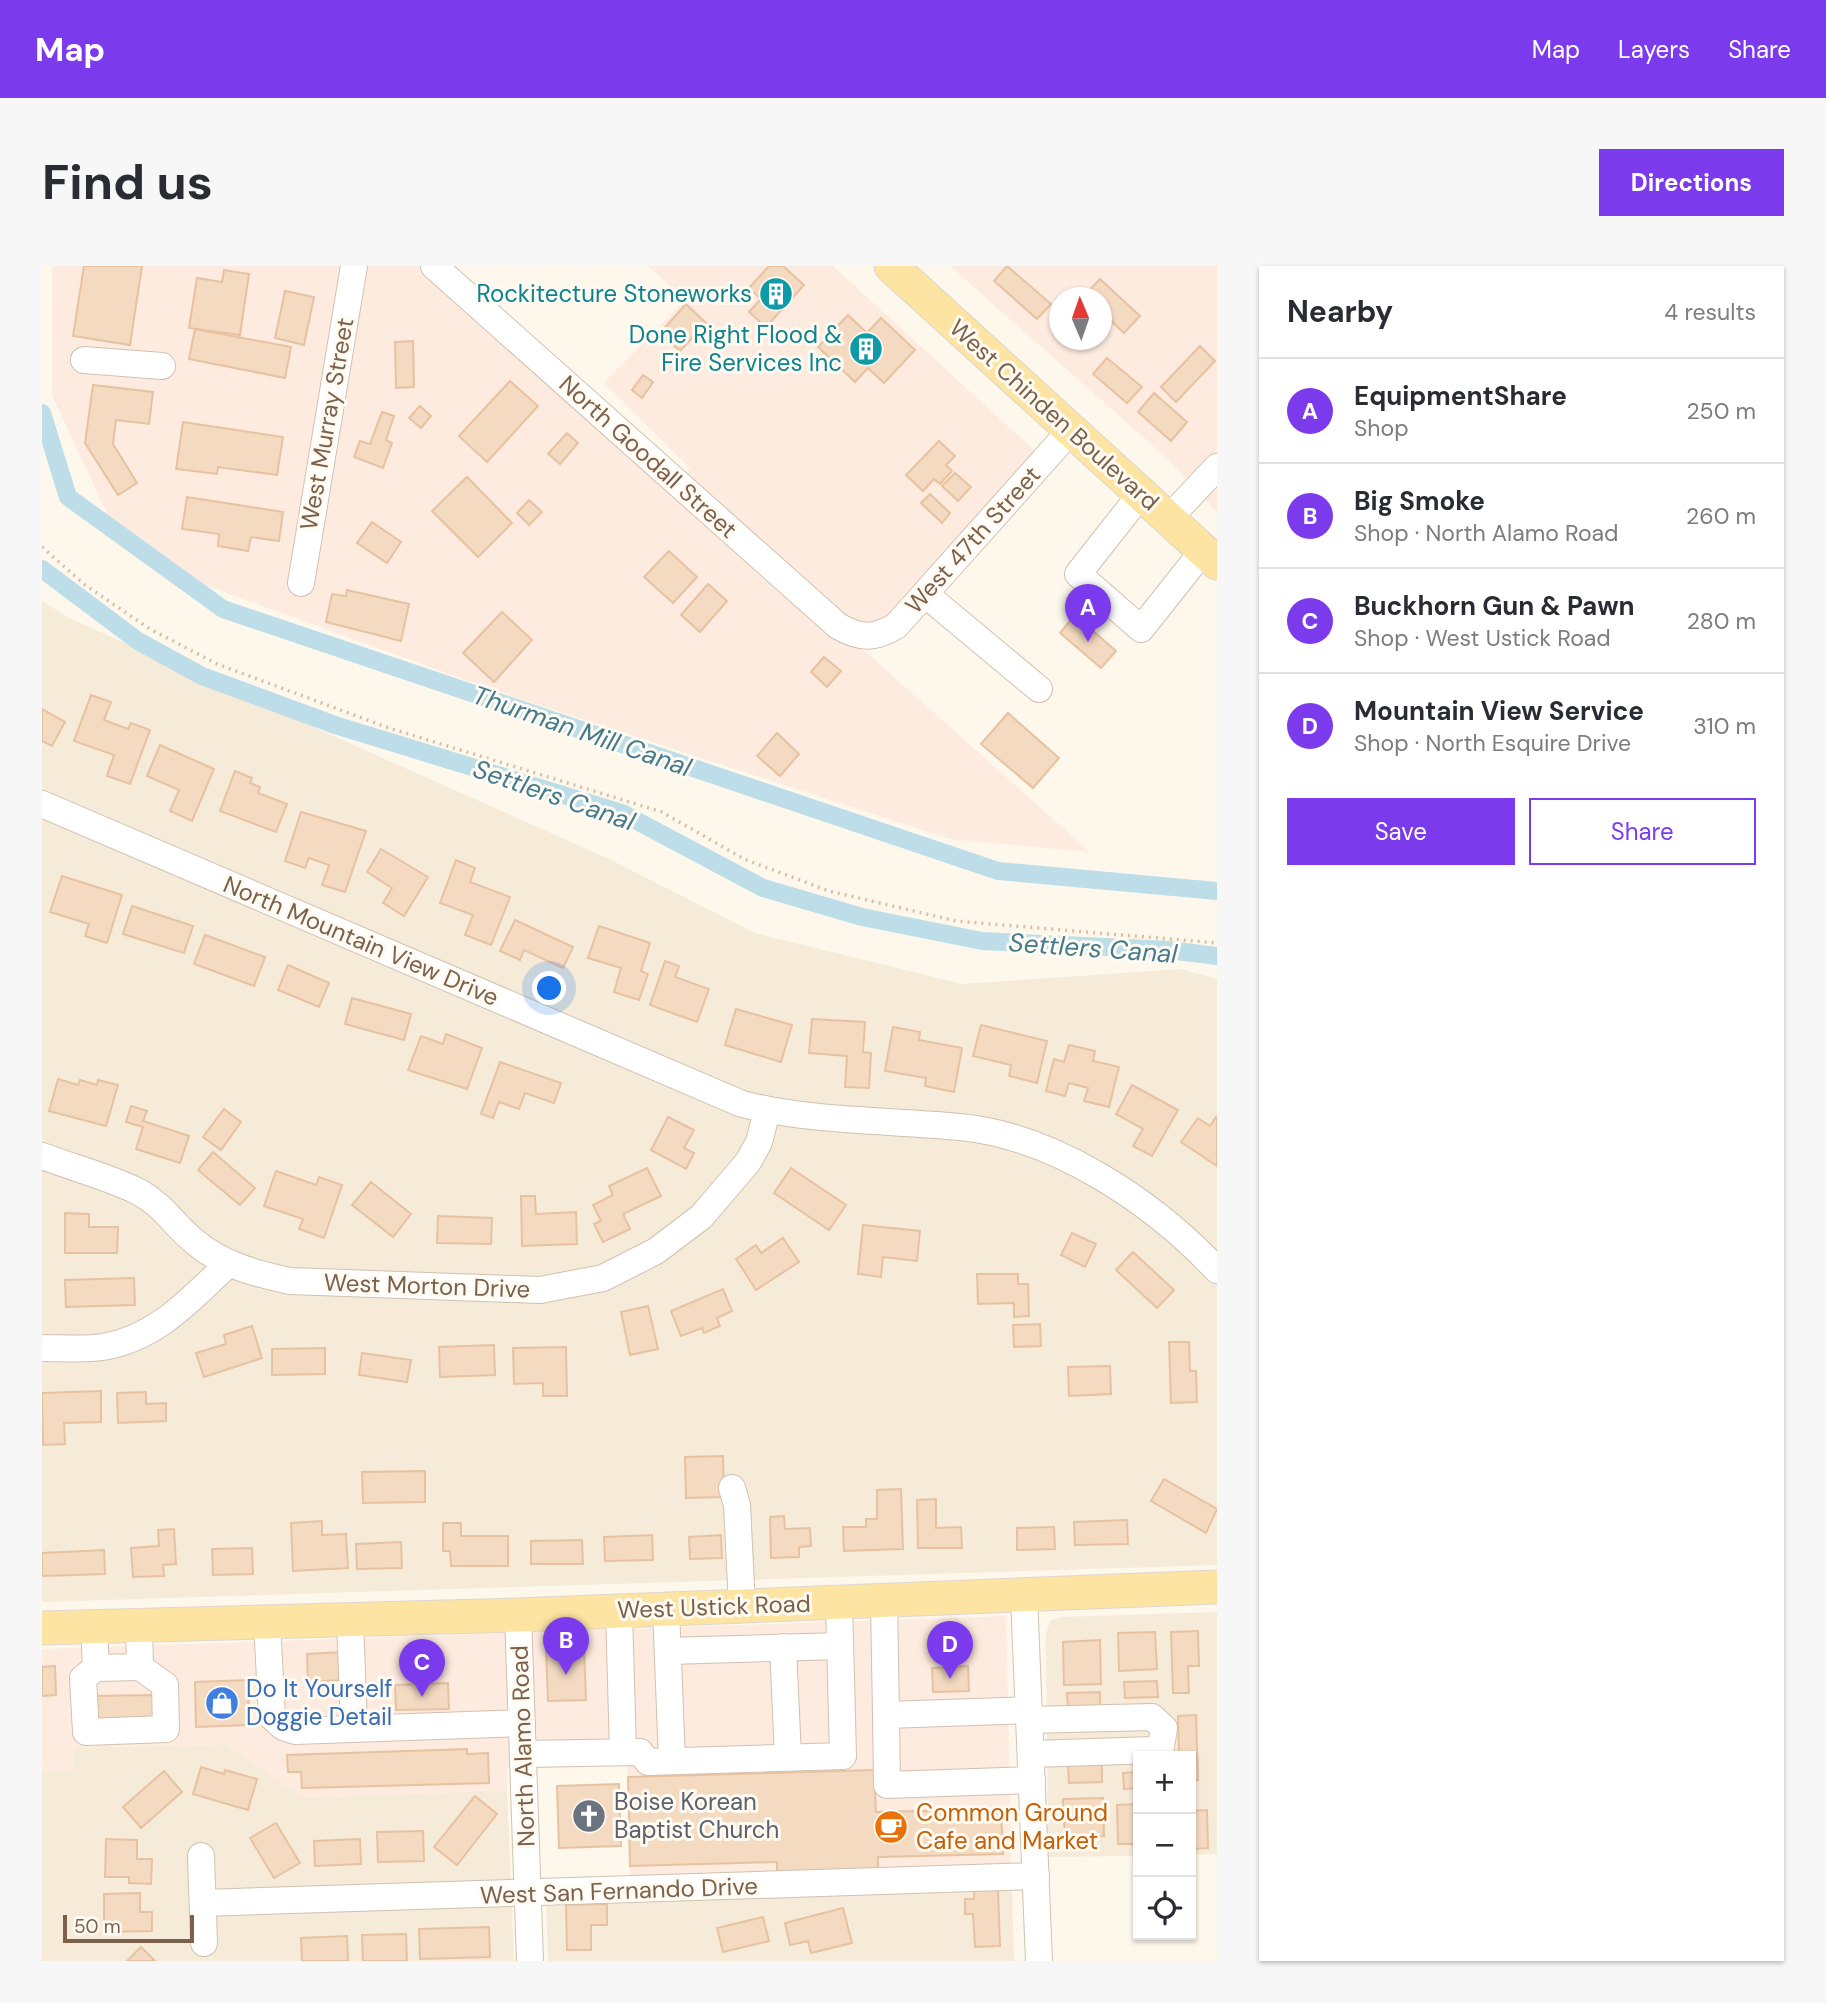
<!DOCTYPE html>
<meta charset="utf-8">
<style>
body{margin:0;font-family:"DM Sans",sans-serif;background:#f7f7f7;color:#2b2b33}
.controls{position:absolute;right:21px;bottom:21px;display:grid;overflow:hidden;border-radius:0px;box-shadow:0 2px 5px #0004}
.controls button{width:63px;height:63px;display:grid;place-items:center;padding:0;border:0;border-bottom:2px solid #e1e1e2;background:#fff;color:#2b2b33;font:35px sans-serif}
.compass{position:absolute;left:1007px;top:21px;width:63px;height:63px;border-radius:50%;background:#fff;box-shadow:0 2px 5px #0004;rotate:358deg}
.scale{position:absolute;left:21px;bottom:18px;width:131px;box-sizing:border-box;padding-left:7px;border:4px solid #7b614c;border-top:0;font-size:19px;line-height:24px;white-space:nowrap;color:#7b614c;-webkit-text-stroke:5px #fffbf2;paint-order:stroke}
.you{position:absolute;left:508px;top:723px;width:24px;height:24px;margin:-18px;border:5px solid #fff;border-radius:50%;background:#1a73e8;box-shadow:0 0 0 10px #1a73e833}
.badge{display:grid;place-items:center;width:46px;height:46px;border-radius:50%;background:#7c3aed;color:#fff;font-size:23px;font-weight:700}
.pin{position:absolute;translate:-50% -58px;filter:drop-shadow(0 2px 4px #0008)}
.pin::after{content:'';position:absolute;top:37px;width:24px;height:21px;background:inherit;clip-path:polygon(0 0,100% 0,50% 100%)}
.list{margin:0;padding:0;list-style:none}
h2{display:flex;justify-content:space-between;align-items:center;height:91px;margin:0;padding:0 28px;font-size:30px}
h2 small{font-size:23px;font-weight:400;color:#7c7c81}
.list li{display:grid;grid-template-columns:46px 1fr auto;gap:21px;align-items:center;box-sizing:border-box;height:105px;padding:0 28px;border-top:2px solid #e1e1e2}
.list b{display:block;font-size:26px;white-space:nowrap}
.list p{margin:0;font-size:23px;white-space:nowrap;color:#7c7c81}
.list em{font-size:23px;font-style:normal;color:#7c7c81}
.actions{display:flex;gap:14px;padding:21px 28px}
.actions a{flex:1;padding:16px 0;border:2px solid #7c3aed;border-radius:0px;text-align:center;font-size:24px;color:#7c3aed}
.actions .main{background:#7c3aed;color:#fff}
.icon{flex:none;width:38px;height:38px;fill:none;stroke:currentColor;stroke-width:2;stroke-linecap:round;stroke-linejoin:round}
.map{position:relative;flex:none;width:1175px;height:1695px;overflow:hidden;border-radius:0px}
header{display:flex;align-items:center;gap:42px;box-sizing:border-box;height:98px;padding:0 35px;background:#7c3aed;color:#fff}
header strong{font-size:33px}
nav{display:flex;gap:38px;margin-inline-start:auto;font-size:24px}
.intro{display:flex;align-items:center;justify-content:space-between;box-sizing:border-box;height:168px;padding:0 42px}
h1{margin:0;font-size:49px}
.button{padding:18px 32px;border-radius:0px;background:#7c3aed;color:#fff;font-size:24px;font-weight:700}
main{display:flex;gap:42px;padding:0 42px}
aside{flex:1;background:#fff;border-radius:0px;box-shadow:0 2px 5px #0004}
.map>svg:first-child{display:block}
.residential{fill:#f6ebd9}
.commercial{fill:#feebdf;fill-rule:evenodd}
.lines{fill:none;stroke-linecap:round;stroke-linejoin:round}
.canal{stroke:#bddee9;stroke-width:18}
.building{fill:#f4dac1;stroke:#e7c2a1;stroke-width:2}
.minor-casing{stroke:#d1c1af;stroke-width:28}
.major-casing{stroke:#ddd6d0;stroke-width:35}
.path{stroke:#dabea3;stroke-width:3.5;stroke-dasharray:2 5;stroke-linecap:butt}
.minor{stroke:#fff;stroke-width:26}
.major{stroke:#fde4a2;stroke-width:33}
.labels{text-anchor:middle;stroke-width:6;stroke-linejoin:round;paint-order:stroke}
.culture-label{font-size:24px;fill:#0d838f;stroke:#fffbf2;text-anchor:end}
.street-label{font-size:24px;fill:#7b614c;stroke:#fffbf2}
.shop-label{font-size:24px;fill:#366cbe;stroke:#fffbf2;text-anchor:start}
.worship-label{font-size:24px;fill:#5b616d;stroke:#fffbf2;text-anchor:start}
.food-label{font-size:24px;fill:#c56008;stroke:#fffbf2;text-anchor:start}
.water-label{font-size:26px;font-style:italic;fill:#447b8e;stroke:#fffbf2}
</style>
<header>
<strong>Map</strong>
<nav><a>Map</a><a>Layers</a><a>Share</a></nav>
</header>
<div class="intro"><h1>Find us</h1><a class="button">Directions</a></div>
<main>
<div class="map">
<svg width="1175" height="1695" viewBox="0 0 1175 1695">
<rect width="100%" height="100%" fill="#fdf8eb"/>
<g class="residential">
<path d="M0,335L27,352L567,593L713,667L920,718L1139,703L1175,713V1299L0,1336Z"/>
<path d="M1175,1346V1588L1149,1589V1490H1096V1590L1006,1591L1004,1369L1008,1355L1019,1351Z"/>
<path d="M183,1478L262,1532L465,1524L472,1695H0V1506L31,1505L32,1482Z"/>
<path d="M970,1621L972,1695H506L504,1634Z"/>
</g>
<g class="commercial">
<path d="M10,0H382L629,224L648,202L562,117L643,34L606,0H791L994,186L817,380L1048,586L908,573L451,424L152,315L68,254L10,129Z"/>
<path d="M908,0H1175V246L1127,194ZM1017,32H1059V74H1017Z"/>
<path d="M964,1350L970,1621L588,1631L585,1498L465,1502V1524L262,1532L183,1478L32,1482V1506H0V1383Z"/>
</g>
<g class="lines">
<g class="canal">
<path d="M0,147L26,231L181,343L956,605L1175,625"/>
<path d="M0,303L96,375L160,410L293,459L580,547L721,622L820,651L940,675L1127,684L1175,690"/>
</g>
</g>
<g class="building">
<path d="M42,0H100L88,79L31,70Z"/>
<path d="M727,0H741L762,19L724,61L707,46L719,33L707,22Z"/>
<path d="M965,0L1009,38L995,53L952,15Z"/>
<path d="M182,4L207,8L198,69L147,62L155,12L180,16Z"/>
<path d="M1058,13L1098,50L1082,67L1066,52L1059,58V32L1041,31Z"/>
<path d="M243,25L272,31L262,79L233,72Z"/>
<path d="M644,38L664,57L638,85L618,67Z"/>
<path d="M806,49L825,67L839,52L873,84L842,117L826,102L813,116L776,81Z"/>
<path d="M153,63L249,81L243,112L147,93Z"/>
<path d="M371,75L372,121L354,122L353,76Z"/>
<path d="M1158,80L1173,95L1134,136L1119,121Z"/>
<path d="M1065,92L1100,121L1085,137L1051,108Z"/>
<path d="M601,109L611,116L600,132L590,124Z"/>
<path d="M468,115L496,140L445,196L417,170Z"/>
<path d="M51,119L111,126L107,158L74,154L71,178L95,217L76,229L43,177Z"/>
<path d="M1112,127L1145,156L1129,175L1096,146Z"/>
<path d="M378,140L389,150L379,162L367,152Z"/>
<path d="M340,146L352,150L344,174L350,177L341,202L312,191L318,175L328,178Z"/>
<path d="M141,156L241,171L235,209L176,201L175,208L134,203Z"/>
<path d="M525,167L536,177L518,198L506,188Z"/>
<path d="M897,175L913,190L904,199L910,205L898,218L892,213L881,225L864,209Z"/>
<path d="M913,207L929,221L916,235L900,220Z"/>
<path d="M425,211L470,257L436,291L390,245Z"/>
<path d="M888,228L908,247L900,257L879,237Z"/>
<path d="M145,231L241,246L237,275L209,271L206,285L176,280L177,268L140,263Z"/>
<path d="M487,234L500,246L487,259L475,247Z"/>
<path d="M330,256L359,276L345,297L315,277Z"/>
<path d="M627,285L655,311L631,337L602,311Z"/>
<path d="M666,318L685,335L658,366L639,349Z"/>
<path d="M305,324L367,338L359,375L284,356L290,328L304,330Z"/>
<path d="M460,346L490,374L452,416L421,387Z"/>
<path d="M1033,349L1074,385L1059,402L1018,367Z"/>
<path d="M782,391L799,405L785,421L769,406Z"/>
<path d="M49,429L69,436L62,454L86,463L89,457L108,464L88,518L65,510L72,489L32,475Z"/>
<path d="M0,443L23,456L10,480L0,475Z"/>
<path d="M966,447L1017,492L991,522L939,478Z"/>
<path d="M735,467L757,488L738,510L715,490Z"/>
<path d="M118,479L172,503L150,555L128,545L137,524L105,510Z"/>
<path d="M193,505L210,512L208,517L218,521L216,527L245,538L234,566L178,545Z"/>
<path d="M259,546L324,565L303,626L280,619L287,599L267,592L263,602L243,595Z"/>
<path d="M339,583L386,611L362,650L341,637L350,622L325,606Z"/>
<path d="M414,594L433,602L428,616L468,631L449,679L423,669L431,649L398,637Z"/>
<path d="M20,610L80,629L65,677L43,670L47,658L8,646Z"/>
<path d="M90,640L151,660L142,687L81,668Z"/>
<path d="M473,654L531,681L521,702L482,684L478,694L458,685Z"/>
<path d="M557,660L608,677L599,705L606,708L597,734L572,726L579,702L546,692Z"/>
<path d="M163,669L223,691L212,720L152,698Z"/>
<path d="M623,695L637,700L633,711L667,723L655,756L608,739Z"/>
<path d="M246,699L287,717L277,741L236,724Z"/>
<path d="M310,732L369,748L362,774L303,758Z"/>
<path d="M694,743L750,759L739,796L683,779Z"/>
<path d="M770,753L823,756L821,786L829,787L827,822L803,821L805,790L767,787Z"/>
<path d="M939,759L1005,775L995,817L967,810L969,799L931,790Z"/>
<path d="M851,761L878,766L877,774L920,782L912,826L883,820L884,812L843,805Z"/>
<path d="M404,768L440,782L425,823L366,804L379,770L401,778Z"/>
<path d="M1027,779L1053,785L1051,795L1077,801L1067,841L1042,835L1046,822L1027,817L1023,830L1004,825L1012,793L1022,796Z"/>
<path d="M458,796L519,817L512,837L483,827L477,843L457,836L451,852L439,848Z"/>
<path d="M16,813L36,819L38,814L55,819L56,814L76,819L64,860L7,845Z"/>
<path d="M1090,819L1136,844L1110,890L1091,880L1101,863L1074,848Z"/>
<path d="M89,840L105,845L101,855L147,870L138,897L94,883L101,861L84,856Z"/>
<path d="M182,843L199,856L179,884L161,871Z"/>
<path d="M626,851L652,864L642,882L652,887L644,903L609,884Z"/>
<path d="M1174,851L1175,852V900L1139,876L1156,852L1168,860Z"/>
<path d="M171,886L213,922L198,939L156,904Z"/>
<path d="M605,902L619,930L581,948L588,963L561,976L552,958L559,955L551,939L571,929L567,920Z"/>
<path d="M749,902L804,939L787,964L732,927Z"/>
<path d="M234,905L274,919L277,911L300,919L282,972L257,963L261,953L222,940Z"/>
<path d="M329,916L369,948L351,971L310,939Z"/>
<path d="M479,930H493L494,948L534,946L535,978L480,980Z"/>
<path d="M23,947L47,948V961H76L75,987H23Z"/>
<path d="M396,950L450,952L449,978L395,977Z"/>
<path d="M821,959L878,965L875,995L841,991L839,1011L816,1008Z"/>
<path d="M1030,967L1054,978L1043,1001L1019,989Z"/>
<path d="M741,972L757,996L714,1024L694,993L714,979L719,987Z"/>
<path d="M1091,986L1132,1024L1115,1042L1074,1004Z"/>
<path d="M935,1008H976V1018H986L987,1050L972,1051V1037L936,1038Z"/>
<path d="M92,1012L93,1039L24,1041L23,1014Z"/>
<path d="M681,1023L690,1045L675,1052L678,1060L662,1067L660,1062L639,1070L629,1045Z"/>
<path d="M606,1040L616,1083L588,1089L579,1046Z"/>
<path d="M998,1058L999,1080L972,1081L971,1059Z"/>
<path d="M210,1060L220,1092L162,1111L154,1087L184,1078L182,1069Z"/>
<path d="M1127,1076H1147L1148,1105H1154L1155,1136L1129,1137Z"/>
<path d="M452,1079L453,1109L398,1111L397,1081Z"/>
<path d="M524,1081L525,1130H501V1117L472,1118L471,1082Z"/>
<path d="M283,1082V1108L230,1109V1083Z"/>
<path d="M320,1087L369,1094L365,1116L317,1109Z"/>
<path d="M1068,1100L1069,1128L1027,1130L1026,1101Z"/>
<path d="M59,1125V1156L22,1157L23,1178L1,1179L0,1127Z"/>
<path d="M104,1126V1138L124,1137V1155L76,1157L75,1127Z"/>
<path d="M681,1190L682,1231L644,1232L643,1191Z"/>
<path d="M383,1205V1236L321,1237L320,1206Z"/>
<path d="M1122,1213L1175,1243L1164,1267L1109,1235Z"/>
<path d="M859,1223L861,1283L802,1285L801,1261H824V1253H835V1224Z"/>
<path d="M894,1233V1262L919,1261L920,1282H876L875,1234Z"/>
<path d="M742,1250L743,1263L768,1262L769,1280L757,1281V1291L729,1292L728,1251Z"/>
<path d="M1085,1254L1086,1278L1033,1279L1032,1256Z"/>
<path d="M280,1255V1269L304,1268L306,1302L251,1305L249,1257Z"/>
<path d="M401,1257H419V1270H466V1300H409L408,1285H401Z"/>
<path d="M1012,1261L1013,1283L975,1284V1262Z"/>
<path d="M132,1263L134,1298L121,1299L122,1310L91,1311L89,1282L117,1280L116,1264Z"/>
<path d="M610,1269L611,1294L563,1295L562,1271Z"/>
<path d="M679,1269L680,1292L648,1293L647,1271Z"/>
<path d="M540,1274L541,1298H489V1275Z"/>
<path d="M359,1276L360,1302L315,1303L314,1278Z"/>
<path d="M210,1282L211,1308L171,1309L170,1283Z"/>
<path d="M62,1284L63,1308L0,1310V1287Z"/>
<path d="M1156,1365L1157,1400H1146L1147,1427H1131L1129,1366Z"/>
<path d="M1113,1366L1115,1403L1077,1405L1076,1367Z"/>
<path d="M1058,1374L1059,1418L1022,1419L1021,1376Z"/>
<path d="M542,1383L544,1434L506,1435L504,1384Z"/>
<path d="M299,1386L300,1414L266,1416L265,1388Z"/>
<path d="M13,1400L14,1429L0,1430V1401Z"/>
<path d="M926,1400L927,1425L891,1426L890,1402Z"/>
<path d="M206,1414L207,1459L154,1461L153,1416Z"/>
<path d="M1115,1415L1116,1431L1083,1432L1082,1416Z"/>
<path d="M406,1417L407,1443L354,1444L353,1419Z"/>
<path d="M1058,1426V1442L1026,1443L1025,1427Z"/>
<path d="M116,1429L117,1457L49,1459V1430Z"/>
<path d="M1154,1449L1156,1514H1149V1490H1137L1136,1450Z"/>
<path d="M425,1483V1488L446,1487L447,1517L260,1522L259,1506H246L245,1489Z"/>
<path d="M1026,1499H1060V1516L1027,1517Z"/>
<path d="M159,1501L182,1508L183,1504L215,1513L206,1544L151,1528Z"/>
<path d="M832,1504L834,1546L959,1543L961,1588L836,1591V1610L735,1613V1596L588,1600L586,1511Z"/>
<path d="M122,1505L140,1526L99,1562L81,1541Z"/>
<path d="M1096,1506V1522L1082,1523L1081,1507Z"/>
<path d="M577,1518L579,1580L517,1582L515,1520Z"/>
<path d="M433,1530L455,1548L415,1599L392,1581Z"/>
<path d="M1061,1532L1062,1570L1023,1572L1021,1533Z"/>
<path d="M1096,1538V1578H1076L1075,1539Z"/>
<path d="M1165,1544L1166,1582L1149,1583V1545Z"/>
<path d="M234,1557L258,1597L232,1612L208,1572Z"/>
<path d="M381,1565L382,1595L336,1596L335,1566Z"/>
<path d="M64,1573L95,1574V1593H110L109,1618L87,1617V1611H63Z"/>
<path d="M318,1573L319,1598L273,1600L272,1575Z"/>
<path d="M956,1623L958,1680L933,1681L931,1648H923V1633H932V1624Z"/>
<path d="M98,1627V1646H110V1665L62,1666V1628Z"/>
<path d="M565,1638V1659H549V1684H525L524,1639Z"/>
<path d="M801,1642L810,1677L769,1687L766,1675L748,1679L743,1657Z"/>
<path d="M721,1651L727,1675L681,1686L675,1662Z"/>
<path d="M447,1661L448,1691L378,1693L377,1663Z"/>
<path d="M364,1668L365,1695H321L320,1669Z"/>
<path d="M305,1670L306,1695H260L259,1672Z"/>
<path d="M99,1681L113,1695H85Z"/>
</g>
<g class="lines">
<g class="minor-casing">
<g id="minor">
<path d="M392,0L796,360C819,373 832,373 854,360L1029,164"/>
<path d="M42,94L120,100"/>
<path d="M1099,228L1036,308L1099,363L1161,285"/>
<path d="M1126,253L1175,201"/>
<path d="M259,317L312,0"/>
<path d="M883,328L997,423"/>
<path d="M0,538L700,838C772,856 845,854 918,861C1013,870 1111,936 1175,1004"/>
<path d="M0,890C32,902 67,911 97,926C121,939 133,960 153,976C180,999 215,1008 248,1015L498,1024L561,1012L614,985L659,951L706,896L717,876L725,845"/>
<path d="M0,1082C20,1082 41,1084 61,1081C115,1072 149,1033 187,997"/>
<path d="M690,1222L695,1239L700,1340"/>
<path d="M982,1330L997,1695"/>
<path d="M842,1335L844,1449"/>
<path d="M624,1343L630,1495"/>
<path d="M577,1345L581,1486"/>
<path d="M476,1349L488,1695"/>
<path d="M308,1353L312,1462"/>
<path d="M225,1356L230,1451L241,1461L253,1465L480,1457"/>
<path d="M52,1360L54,1402L98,1401L97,1359"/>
<path d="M741,1381L746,1491"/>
<path d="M626,1385L798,1380"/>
<path d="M54,1402L41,1412L44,1466L124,1463L123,1419L98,1401"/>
<path d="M987,1444L844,1449L845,1519L990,1514"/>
<path d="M987,1454L1110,1451L1122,1462L1119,1480L1112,1484L989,1488"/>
<path d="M482,1488L598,1486L606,1496L801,1490L797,1337"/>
<path d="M159,1590L162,1677"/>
<path d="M161,1637L994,1610"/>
</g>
</g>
<g class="major-casing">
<g id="major">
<path d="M849,0L1175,297"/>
<path d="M0,1362L476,1349L1175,1321"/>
</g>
</g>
<path class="path" d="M0,281L43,319L108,363L175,398L347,462L620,546L702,593L787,625L914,655L1175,677"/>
<use href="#minor" class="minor"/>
<use href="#major" class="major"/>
</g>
<defs>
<g id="building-disc" transform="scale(1.75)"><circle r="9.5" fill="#0f9aa8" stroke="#fffbf2"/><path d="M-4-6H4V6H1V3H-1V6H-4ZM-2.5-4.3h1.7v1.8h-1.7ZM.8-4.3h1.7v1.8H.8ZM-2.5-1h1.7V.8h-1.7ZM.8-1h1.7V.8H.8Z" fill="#fff"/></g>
<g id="shop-disc" transform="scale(1.75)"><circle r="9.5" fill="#3f7fe0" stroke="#fffbf2"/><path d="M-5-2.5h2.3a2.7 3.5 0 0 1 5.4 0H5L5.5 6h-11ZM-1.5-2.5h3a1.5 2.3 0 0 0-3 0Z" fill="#fff"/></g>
<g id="church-disc" transform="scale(1.75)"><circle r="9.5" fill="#6b7280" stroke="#fffbf2"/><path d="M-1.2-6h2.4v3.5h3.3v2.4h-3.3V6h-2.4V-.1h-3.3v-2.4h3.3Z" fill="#fff"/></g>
<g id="cafe-disc" transform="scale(1.75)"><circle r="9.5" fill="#e8710a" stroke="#fffbf2"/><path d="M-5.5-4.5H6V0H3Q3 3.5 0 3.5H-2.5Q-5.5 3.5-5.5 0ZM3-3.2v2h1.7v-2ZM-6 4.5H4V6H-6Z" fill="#fff"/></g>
</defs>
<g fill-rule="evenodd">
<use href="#building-disc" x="734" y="28"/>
<use href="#building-disc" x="824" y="83"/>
<use href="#shop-disc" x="180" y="1437"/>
<use href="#church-disc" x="547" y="1550"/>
<use href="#cafe-disc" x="849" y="1561"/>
</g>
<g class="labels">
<g class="culture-label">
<text x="710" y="36">Rockitecture Stoneworks</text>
<text x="800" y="77">Done Right Flood &amp;<tspan x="800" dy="28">Fire Services Inc</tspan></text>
</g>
<g class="street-label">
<text transform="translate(1012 149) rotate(42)" y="8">West Chinden Boulevard</text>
<text transform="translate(285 158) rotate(-80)" y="8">West Murray Street</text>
<text transform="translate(606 191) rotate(42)" y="8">North Goodall Street</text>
<text transform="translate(931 274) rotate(-48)" y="8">West 47th Street</text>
<text transform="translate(319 675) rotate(23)" y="8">North Mountain View Drive</text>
<text transform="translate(385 1020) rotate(2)" y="8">West Morton Drive</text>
<text transform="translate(672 1341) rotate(-2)" y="8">West Ustick Road</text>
<text transform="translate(481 1480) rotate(-92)" y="8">North Alamo Road</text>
<text transform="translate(577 1625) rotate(-2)" y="8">West San Fernando Drive</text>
</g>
<g class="shop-label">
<text x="204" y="1431">Do It Yourself<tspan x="204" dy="28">Doggie Detail</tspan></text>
</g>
<g class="worship-label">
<text x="572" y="1544">Boise Korean<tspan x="572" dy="28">Baptist Church</tspan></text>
</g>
<g class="food-label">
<text x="874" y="1555">Common Ground<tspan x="874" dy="28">Cafe and Market</tspan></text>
</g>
<g class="water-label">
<text transform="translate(540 465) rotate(19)" y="9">Thurman Mill Canal</text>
<text transform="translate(512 529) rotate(19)" y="9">Settlers Canal</text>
<text transform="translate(1051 682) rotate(4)" y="9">Settlers Canal</text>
</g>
</g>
</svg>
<div class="controls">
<button>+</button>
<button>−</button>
<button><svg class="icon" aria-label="locate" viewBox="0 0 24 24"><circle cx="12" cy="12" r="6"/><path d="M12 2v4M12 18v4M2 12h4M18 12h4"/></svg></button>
</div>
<svg class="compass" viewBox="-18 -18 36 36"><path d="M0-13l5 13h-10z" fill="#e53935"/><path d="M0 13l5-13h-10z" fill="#7c7c81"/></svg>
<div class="scale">50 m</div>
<div class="you"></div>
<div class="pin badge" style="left:1046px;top:376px">A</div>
<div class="pin badge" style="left:524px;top:1409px">B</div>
<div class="pin badge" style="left:380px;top:1431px">C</div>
<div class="pin badge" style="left:908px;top:1413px">D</div>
</div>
<aside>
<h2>Nearby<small>4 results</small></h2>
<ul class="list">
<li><span class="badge">A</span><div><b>EquipmentShare</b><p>Shop</p></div><em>250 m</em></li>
<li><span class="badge">B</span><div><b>Big Smoke</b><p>Shop · North Alamo Road</p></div><em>260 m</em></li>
<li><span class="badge">C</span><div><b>Buckhorn Gun &amp; Pawn</b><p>Shop · West Ustick Road</p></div><em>280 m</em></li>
<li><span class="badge">D</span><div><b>Mountain View Service</b><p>Shop · North Esquire Drive</p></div><em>310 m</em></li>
</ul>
<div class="actions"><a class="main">Save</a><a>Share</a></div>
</aside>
</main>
